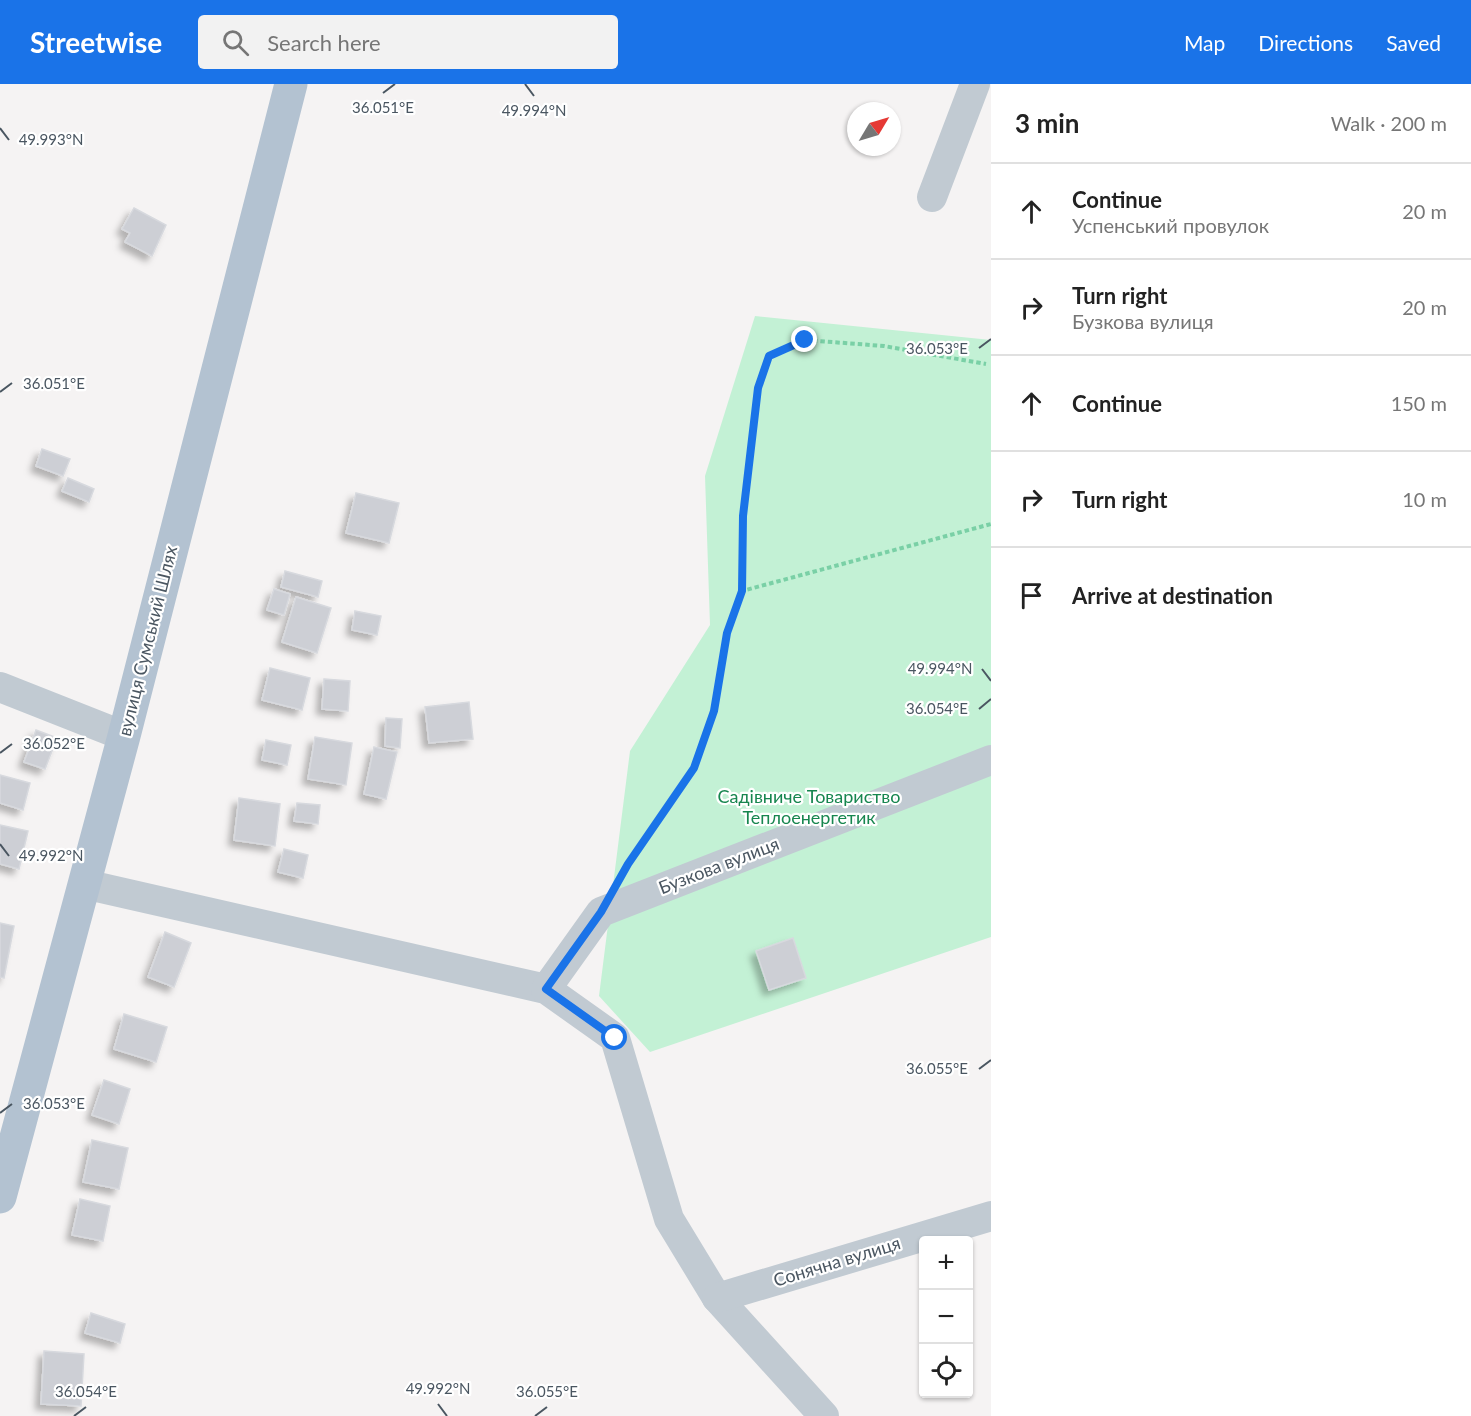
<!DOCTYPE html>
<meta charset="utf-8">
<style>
body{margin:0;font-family:Lato,sans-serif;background:#f2f2f2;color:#222}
.controls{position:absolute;right:18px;bottom:18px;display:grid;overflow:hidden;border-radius:6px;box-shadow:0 2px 4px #0004}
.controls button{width:54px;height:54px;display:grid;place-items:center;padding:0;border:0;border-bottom:2px solid #e0e0e0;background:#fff;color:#222;font:30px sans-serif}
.compass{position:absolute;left:847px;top:18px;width:54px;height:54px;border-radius:50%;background:#fff;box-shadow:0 2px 4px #0004;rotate:52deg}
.stop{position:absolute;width:18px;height:18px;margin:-14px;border:4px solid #1a73e8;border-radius:50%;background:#fff}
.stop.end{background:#1a73e8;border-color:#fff;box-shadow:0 2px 6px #0008}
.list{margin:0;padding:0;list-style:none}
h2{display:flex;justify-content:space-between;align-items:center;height:78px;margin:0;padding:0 24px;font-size:26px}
h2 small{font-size:20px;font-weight:400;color:#767676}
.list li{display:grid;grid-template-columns:39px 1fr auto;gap:18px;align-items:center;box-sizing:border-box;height:96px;padding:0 24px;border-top:2px solid #e0e0e0}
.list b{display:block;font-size:22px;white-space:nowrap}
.list p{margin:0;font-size:20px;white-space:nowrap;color:#767676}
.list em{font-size:20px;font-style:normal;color:#767676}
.icon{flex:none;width:33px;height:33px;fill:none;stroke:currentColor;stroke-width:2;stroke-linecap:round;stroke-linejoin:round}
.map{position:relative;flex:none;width:991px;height:1332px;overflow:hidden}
header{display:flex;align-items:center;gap:36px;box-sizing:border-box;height:84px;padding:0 30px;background:#1a73e8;color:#fff}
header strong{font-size:28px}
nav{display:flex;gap:33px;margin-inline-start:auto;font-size:21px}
.search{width:420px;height:54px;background:#f2f2f2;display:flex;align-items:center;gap:15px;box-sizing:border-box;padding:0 21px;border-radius:6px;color:#767676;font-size:22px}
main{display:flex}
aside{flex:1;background:#fff}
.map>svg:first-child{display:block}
.green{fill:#c3f1d5}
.building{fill:#cdcfd5;stroke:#d7d9de;stroke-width:1.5;filter:url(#shadow)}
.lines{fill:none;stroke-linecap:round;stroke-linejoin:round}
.path{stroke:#7ad0a6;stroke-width:4;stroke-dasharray:4.5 3;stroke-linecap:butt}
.street{stroke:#c1cad2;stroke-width:30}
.primary{stroke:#b3c2d1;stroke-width:33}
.route{stroke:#1a73e8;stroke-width:8}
.ticks{fill:none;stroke:#4a5661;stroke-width:2}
.labels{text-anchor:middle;stroke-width:4.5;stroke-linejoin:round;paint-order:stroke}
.street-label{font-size:18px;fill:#4a5661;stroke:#fff}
.park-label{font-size:18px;fill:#17864f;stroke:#fff}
.ticks-label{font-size:15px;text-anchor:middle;fill:#4a5661;stroke:#fff;stroke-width:4.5;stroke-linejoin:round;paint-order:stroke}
</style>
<header>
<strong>Streetwise</strong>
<div class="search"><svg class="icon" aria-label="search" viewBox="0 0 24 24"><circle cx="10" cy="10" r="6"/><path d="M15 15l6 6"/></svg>Search here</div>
<nav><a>Map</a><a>Directions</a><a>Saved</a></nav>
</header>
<main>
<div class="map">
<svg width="991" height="1332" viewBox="0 0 991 1332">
<defs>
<filter id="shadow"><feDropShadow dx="-5.5" dy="5.5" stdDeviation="3" flood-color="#0004"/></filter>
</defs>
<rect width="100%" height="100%" fill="#f5f3f3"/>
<path class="green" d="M755,232L991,256V853L650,968L599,912L630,667L710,541L705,392Z"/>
<g class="building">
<path d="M134,124L166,141L152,172L125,158L130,149L122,145Z"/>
<path d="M42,365L70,375L63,392L36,382Z"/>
<path d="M68,394L94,405L89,418L62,407Z"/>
<path d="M356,409L399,419L389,459L346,449Z"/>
<path d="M285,487L322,497L318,513L281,503Z"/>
<path d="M274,505L290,510L284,531L267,526Z"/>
<path d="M296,513L331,524L317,569L282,558Z"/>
<path d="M355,527L381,532L377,551L352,546Z"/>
<path d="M270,584L310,594L302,626L262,616Z"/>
<path d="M324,595L350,597L348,627L322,625Z"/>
<path d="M469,618L473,655L429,659L425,623Z"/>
<path d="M386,634L402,635L400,664L385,662Z"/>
<path d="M36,646L57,654L45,685L24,678Z"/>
<path d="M315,653L352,659L346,701L308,695Z"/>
<path d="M266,656L291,661L287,681L262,676Z"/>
<path d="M374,663L397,668L386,715L364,710Z"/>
<path d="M0,691L30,699L23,726L0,719Z"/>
<path d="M239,714L280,720L275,762L234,756Z"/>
<path d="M297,719L320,721L318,740L294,737Z"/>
<path d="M0,741L28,747L19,785L0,780Z"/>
<path d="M284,765L308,771L303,794L278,788Z"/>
<path d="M0,839L14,842L4,894L0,893Z"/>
<path d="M165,848L191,859L174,903L148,893Z"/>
<path d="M793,854L806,894L769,906L756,867Z"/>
<path d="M124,930L167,943L156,978L114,965Z"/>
<path d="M104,996L130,1005L119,1040L92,1031Z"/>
<path d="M92,1056L128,1064L119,1105L83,1098Z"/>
<path d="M80,1115L110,1122L103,1157L72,1151Z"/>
<path d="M91,1229L125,1240L120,1259L85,1249Z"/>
<path d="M44,1267L84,1270L81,1322L41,1320Z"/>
</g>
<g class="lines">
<g class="path">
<path d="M742,507L743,432L758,304L769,272L805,256L884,262L986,280"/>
<path d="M624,788L694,684L714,627L727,549L742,507L991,440"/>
</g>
<g class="street">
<path d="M932,113L975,0"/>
<path d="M0,603L124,652"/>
<path d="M84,800L546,905L615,954L669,1135L717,1214L824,1332"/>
<path d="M546,905L601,828L991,676"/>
<path d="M717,1214L991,1132"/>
</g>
<path class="primary" d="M0,1113L124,652L291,0"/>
</g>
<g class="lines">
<path class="route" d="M615,954L546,905L601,828L628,780L694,684L714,627L727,549L742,507L743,432L758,304L769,272L805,256"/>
</g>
<path class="ticks" d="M525,0L534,12M383,9L395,0M0,44L9,56M979,264L991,255M0,308L12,299M982,585L991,597M979,625L991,615M0,669L12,660M0,760L9,772M979,985L991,976M0,1029L12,1020M438,1320L447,1332M74,1332L86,1323M535,1332L547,1323"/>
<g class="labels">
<g class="street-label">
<text transform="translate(148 557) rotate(-76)" y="6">вулиця Сумський Шлях</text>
<text transform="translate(719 782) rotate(-21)" y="6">Бузкова вулиця</text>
<text transform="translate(837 1178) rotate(-17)" y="6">Сонячна вулиця</text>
</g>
<g class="park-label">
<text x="809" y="719">Садівниче Товариство<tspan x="809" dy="21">Теплоенергетик</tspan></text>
</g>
</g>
<g class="ticks-label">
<text x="383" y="29">36.051°E</text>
<text x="534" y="32">49.994°N</text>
<text x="51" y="61">49.993°N</text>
<text x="937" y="270">36.053°E</text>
<text x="54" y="305">36.051°E</text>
<text x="940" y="590">49.994°N</text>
<text x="937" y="630">36.054°E</text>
<text x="54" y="665">36.052°E</text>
<text x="51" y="777">49.992°N</text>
<text x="937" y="990">36.055°E</text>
<text x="54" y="1025">36.053°E</text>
<text x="438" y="1310">49.992°N</text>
<text x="86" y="1313">36.054°E</text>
<text x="547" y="1313">36.055°E</text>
</g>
</svg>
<div class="controls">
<button>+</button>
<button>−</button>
<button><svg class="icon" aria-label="locate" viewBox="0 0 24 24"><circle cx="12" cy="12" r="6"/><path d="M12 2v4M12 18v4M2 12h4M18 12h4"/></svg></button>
</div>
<svg class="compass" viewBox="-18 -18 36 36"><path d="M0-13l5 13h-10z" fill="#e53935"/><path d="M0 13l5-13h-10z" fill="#767676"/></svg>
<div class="stop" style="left:615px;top:954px"></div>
<div class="stop end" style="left:805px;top:256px"></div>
</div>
<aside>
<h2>3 min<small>Walk · 200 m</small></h2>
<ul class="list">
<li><svg class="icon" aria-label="ahead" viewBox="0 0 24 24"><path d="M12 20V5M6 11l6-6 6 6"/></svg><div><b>Continue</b><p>Успенський провулок</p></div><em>20 m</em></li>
<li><svg class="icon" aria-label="right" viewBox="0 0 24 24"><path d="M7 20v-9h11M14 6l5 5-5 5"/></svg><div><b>Turn right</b><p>Бузкова вулиця</p></div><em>20 m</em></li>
<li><svg class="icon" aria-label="ahead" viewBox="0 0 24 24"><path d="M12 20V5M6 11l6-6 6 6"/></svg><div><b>Continue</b></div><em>150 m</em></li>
<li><svg class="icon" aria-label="right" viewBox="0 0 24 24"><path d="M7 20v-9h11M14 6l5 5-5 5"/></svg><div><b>Turn right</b></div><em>10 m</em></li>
<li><svg class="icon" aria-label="arrive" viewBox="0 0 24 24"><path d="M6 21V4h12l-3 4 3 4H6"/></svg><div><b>Arrive at destination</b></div></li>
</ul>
</aside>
</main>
